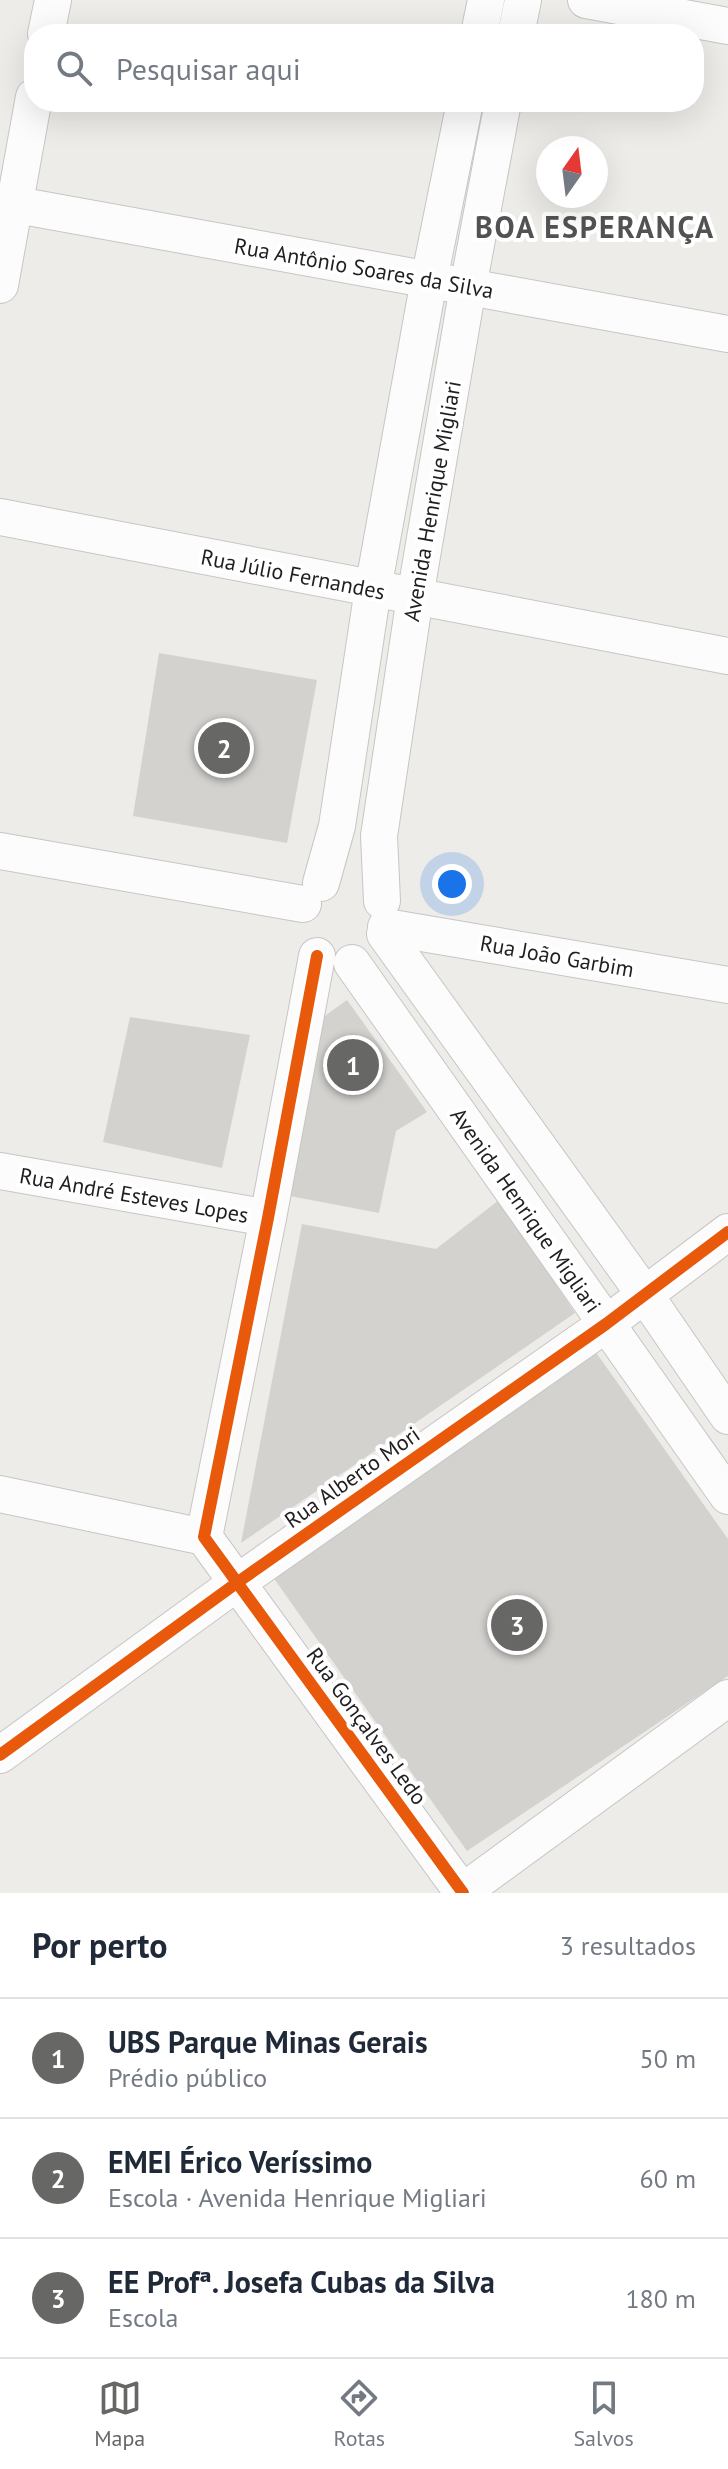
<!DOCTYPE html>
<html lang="pt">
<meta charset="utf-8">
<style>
body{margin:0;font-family:"PT Sans",sans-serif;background:#f2f2f3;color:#1f2937}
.compass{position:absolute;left:536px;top:136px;width:72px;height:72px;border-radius:50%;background:#fff;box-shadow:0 8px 32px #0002;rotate:14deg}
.you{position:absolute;left:452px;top:884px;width:28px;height:28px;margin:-20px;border:6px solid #fff;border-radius:50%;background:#1a73e8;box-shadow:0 0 0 12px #1a73e833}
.badge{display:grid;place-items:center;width:52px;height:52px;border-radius:50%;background:#676765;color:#fff;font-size:26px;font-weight:700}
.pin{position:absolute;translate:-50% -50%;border:4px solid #fff;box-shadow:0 2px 8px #0006}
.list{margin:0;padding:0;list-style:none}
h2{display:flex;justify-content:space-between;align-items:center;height:104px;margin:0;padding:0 32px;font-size:34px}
h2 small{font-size:26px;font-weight:400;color:#747a83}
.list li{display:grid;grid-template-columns:52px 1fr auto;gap:24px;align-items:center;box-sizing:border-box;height:120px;padding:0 32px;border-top:2px solid #e0e1e3}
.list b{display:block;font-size:30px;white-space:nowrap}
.list p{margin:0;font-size:26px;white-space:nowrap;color:#747a83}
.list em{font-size:26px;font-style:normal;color:#747a83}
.icon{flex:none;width:44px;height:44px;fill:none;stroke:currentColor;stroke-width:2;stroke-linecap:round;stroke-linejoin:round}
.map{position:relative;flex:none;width:728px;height:1893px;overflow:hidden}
.search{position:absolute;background:#fff;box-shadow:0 8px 32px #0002;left:24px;right:24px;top:24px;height:88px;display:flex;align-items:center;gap:20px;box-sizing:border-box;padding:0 28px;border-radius:32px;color:#747a83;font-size:30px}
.sheet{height:464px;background:#fff}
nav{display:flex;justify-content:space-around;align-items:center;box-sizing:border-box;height:112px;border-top:2px solid #e0e1e3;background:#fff;font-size:22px;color:#747a83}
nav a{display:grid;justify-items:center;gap:4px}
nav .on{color:#676765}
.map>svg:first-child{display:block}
.building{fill:#d4d2cf}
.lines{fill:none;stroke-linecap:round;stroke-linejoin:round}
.minor-casing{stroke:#c6c6c4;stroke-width:38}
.minor{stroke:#fcfcfc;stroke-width:36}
.cycleway-casing{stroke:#fff;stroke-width:17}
.cycleway{stroke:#e8590c;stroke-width:12}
.labels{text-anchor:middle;stroke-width:8;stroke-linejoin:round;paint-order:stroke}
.street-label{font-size:22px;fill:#1f1f1f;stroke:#fff}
.district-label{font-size:30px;font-weight:bold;letter-spacing:2px;fill:#525252;stroke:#fff}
</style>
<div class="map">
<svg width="728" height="1893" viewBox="0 0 728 1893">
<rect width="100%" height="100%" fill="#eeece8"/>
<g class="building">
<path d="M159,653L317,680L287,843L133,816Z"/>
<path d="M347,1000L427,1112L396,1131L379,1213L290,1196L322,1018Z"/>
<path d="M130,1017L250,1035L222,1168L103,1142Z"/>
<path d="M499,1200L575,1313L241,1543L302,1224L436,1249Z"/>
<path d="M595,1351L728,1539V1676L467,1851L270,1573Z"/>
</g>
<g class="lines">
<g class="minor-casing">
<g id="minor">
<path d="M586,0L728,26"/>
<path d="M46,34L53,0"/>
<path d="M479,34L486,0"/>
<path d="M516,34L523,0"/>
<path d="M0,202L728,334"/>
<path d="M0,285L34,97"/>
<path d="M0,517L728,656"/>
<path d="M0,851L303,904"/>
<path d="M321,883L337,826L373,589L429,280L465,102"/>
<path d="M382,901L379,836L415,597L468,287L503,102"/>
<path d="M386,927L728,985"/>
<path d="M385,934L645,1295L728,1416"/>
<path d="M317,956L268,1218L204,1537L463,1893"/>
<path d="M352,963L728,1496"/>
<path d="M0,1171L268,1218"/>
<path d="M0,1494L204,1537"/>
<path d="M0,1755L238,1582L606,1324L728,1232"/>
<path d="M461,1893L728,1698"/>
</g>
</g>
<use href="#minor" class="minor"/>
<g class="cycleway-casing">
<g id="cycleway">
<path d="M317,956L268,1218L204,1537L463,1893"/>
<path d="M0,1755L238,1582L606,1324L728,1232"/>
</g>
</g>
<use href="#cycleway" class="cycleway"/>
</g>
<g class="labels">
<g class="street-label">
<text transform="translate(364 268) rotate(10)" y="8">Rua Antônio Soares da Silva</text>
<text transform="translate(432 501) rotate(-80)" y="8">Avenida Henrique Migliari</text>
<text transform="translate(293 574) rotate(11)" y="8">Rua Júlio Fernandes</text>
<text transform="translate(557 956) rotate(10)" y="8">Rua João Garbim</text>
<text transform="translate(134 1195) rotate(10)" y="8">Rua André Esteves Lopes</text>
<text transform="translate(526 1210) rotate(55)" y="8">Avenida Henrique Migliari</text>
<text transform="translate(352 1477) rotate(-35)" y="8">Rua Alberto Mori</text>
<text transform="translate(367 1726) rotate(54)" y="8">Rua Gonçalves Ledo</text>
</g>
<g class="district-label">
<text x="595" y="238">BOA ESPERANÇA</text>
</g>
</g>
</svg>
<svg class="compass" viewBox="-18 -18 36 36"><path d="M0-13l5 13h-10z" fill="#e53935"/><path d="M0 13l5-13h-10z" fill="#747a83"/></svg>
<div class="you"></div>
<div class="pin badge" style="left:353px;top:1065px">1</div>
<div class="pin badge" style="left:224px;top:748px">2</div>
<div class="pin badge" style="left:517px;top:1625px">3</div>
<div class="search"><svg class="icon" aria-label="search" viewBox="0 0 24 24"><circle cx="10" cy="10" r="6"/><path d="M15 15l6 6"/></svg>Pesquisar aqui</div>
</div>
<section class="sheet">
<h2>Por perto<small>3 resultados</small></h2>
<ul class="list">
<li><span class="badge">1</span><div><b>UBS Parque Minas Gerais</b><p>Prédio público</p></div><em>50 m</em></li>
<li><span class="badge">2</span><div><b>EMEI Érico Veríssimo</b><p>Escola · Avenida Henrique Migliari</p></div><em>60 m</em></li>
<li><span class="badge">3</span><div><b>EE Profª. Josefa Cubas da Silva</b><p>Escola</p></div><em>180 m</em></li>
</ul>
</section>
<nav>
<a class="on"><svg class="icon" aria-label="map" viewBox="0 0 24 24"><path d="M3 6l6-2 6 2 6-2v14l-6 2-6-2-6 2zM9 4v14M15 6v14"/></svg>Mapa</a>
<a><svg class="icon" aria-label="directions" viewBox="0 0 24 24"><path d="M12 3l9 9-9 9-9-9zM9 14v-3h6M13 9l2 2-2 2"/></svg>Rotas</a>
<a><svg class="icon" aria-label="saved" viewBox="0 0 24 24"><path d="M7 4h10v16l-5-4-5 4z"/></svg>Salvos</a>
</nav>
